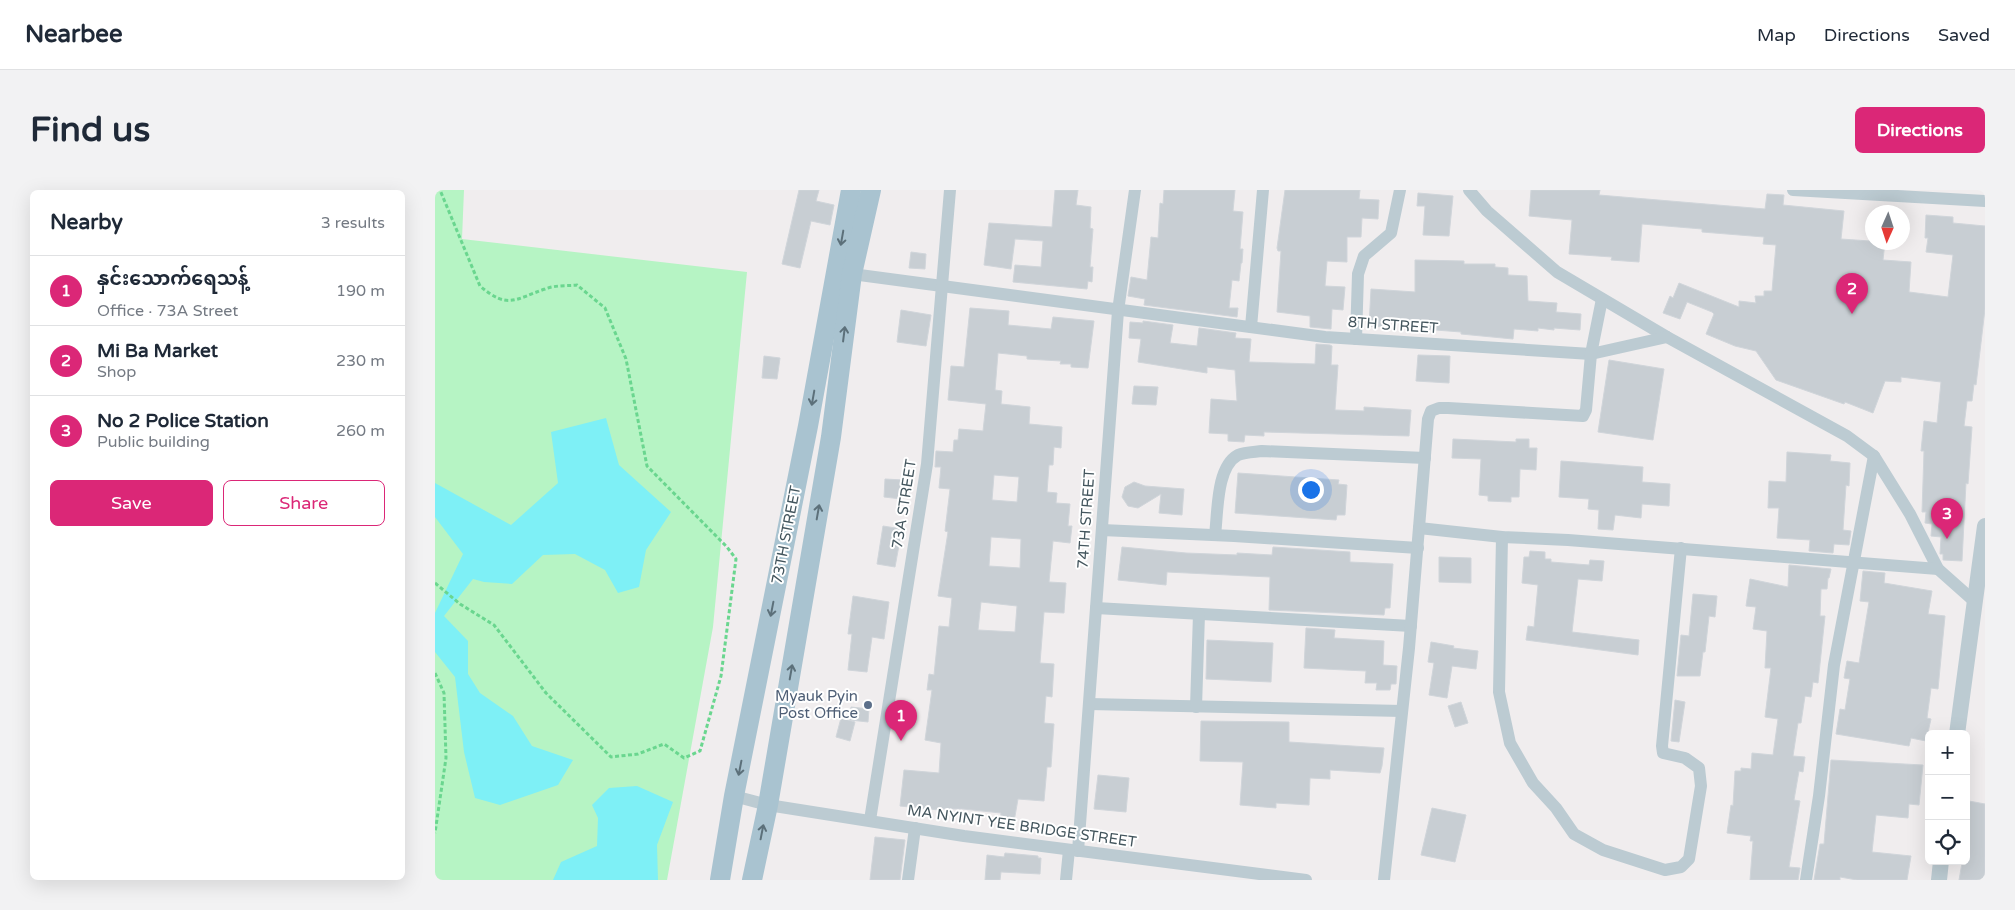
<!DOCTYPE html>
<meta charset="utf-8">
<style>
body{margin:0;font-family:"Varela Round","Noto Sans Myanmar",sans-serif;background:#f2f2f3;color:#1f2937}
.controls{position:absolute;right:15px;bottom:15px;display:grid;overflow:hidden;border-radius:8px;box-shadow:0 5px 20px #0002}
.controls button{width:45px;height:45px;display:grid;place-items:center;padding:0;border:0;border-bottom:1px solid #e0e1e3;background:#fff;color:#1f2937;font:25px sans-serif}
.compass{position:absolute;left:1430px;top:15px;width:45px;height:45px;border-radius:50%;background:#fff;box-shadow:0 5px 20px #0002;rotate:183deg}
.you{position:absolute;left:875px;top:299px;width:18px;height:18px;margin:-12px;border:4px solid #fff;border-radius:50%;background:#1a73e8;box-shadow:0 0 0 8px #1a73e833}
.badge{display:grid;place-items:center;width:32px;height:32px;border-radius:50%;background:#db2777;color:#fff;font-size:16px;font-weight:700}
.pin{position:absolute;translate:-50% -41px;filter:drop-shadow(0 1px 2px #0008)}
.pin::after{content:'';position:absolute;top:26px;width:18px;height:15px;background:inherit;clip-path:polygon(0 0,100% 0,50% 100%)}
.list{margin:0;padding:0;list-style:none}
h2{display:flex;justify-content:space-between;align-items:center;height:65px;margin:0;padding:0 20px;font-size:21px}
h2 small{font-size:16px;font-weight:400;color:#747a83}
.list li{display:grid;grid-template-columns:32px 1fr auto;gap:15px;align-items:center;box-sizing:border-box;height:70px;padding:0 20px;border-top:1px solid #e0e1e3}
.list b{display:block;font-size:19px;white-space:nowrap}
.list p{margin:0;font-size:16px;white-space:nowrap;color:#747a83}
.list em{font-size:16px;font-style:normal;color:#747a83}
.actions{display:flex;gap:10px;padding:15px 20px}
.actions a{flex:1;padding:11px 0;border:1px solid #db2777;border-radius:8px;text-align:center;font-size:18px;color:#db2777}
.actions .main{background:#db2777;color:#fff}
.icon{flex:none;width:28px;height:28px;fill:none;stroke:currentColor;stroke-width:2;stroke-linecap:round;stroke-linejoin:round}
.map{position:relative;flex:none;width:1550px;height:690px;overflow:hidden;border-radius:8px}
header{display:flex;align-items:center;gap:30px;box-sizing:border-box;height:70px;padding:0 25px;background:#fff;border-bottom:1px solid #e0e1e3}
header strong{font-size:24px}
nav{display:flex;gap:28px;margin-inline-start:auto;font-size:18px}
.intro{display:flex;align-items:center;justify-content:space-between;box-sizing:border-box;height:120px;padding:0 30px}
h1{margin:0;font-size:35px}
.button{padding:12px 22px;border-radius:8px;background:#db2777;color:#fff;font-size:18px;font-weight:700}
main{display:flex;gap:30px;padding:0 30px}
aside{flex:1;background:#fff;border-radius:8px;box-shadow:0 5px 20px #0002}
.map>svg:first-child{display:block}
.green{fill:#b6f4c4}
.water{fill:#7ef0f6}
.building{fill:#c8ced3;stroke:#d0d5da;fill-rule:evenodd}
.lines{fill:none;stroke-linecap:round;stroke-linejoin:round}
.path{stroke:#6ad68f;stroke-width:3;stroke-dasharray:4 2.5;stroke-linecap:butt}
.minor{stroke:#bccbd2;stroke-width:12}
.tertiary{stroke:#bccbd2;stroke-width:16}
.primary{stroke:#a9c3d0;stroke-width:20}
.oneway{stroke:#5c707a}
.service-dot{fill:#5c6f8a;stroke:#fff;stroke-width:2}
.labels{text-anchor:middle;stroke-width:4;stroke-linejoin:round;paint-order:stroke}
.street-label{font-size:15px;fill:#43555d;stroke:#fff}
.service-label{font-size:15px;fill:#4e5e75;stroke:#fff;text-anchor:end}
</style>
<header>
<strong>Nearbee</strong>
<nav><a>Map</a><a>Directions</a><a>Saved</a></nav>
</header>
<div class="intro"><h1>Find us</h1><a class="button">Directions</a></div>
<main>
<aside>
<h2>Nearby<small>3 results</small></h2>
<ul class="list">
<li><span class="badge">1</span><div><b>နှင်းသောက်ရေသန့်</b><p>Office · 73A Street</p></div><em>190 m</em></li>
<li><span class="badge">2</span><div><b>Mi Ba Market</b><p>Shop</p></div><em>230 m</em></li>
<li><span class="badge">3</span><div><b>No 2 Police Station</b><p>Public building</p></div><em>260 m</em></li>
</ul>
<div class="actions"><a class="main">Save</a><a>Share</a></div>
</aside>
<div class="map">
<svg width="1550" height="690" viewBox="0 0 1550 690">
<rect width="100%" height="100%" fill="#f0edee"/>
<path class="green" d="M0,0H29L27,49L312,82L278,437L232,690H0Z"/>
<g class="water">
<path d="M171,228L184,275L236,322L211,360L204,397L183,403L170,380L140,364L108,365L77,394L49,392L38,389L9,426L33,451V484L45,503L78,526L97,556L138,570L123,595L65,615L40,608L29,562L20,487L0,462V423L28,364L0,327V293L76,335L123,293L116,242Z"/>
<path d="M202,596L238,612L222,655L223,690H118L126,672L162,656L163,628L157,615L174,598Z"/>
</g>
<g class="building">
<path d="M364,0H384L381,11L399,15L395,35L376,31L365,78L347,74Z"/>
<path d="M620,0H643L641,15L656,17L655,38L658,39L655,77H658L657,92L653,91L652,99L578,92L580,75L606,77L608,51L580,49L576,79L549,75L554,33L617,37Z"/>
<path d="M729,0H800L798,21L808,22L805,59H808L807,73H806L804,91L797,90L794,118H803L802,127L709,115L710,109L693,106L696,87L712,90L716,47L723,48L725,13L728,14Z"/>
<path d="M850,0H925L924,9L944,10L943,29L927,28L926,47H912V72L892,71L890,96L910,97L908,120L897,119L896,139L875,137V126L842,122L846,61H843L842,58Z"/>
<path d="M1096,0H1165L1164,5L1330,19L1332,4L1349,5L1348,15L1409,21L1406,49L1450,52L1448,70L1476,72L1474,102L1513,107L1518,65L1491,62L1493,48H1490L1491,25L1518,27V33L1550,36V119L1541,195L1539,194L1537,211H1532L1529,236L1537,237L1533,294L1531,293L1527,371L1508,370V364H1505L1506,347L1496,346L1497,334L1490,333L1491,322H1487L1489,261H1486L1489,231L1502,233L1506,192L1466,187V192L1450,191L1438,223L1410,212L1409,214L1341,190L1321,161L1300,156L1271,144L1279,124L1277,122L1252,112L1245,129L1228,123L1235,106L1238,108L1244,93L1304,117V111L1321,113L1320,106H1329V101H1337L1341,55L1328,54L1329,47L1267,42V39L1207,34L1204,72L1176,70L1177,67L1134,64L1137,30L1094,26Z"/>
<path d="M983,3L1018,6L1014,46L988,45L990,16H982Z"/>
<path d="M476,62L491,64L490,79L474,78Z"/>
<path d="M980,70L1029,71V74H1060V77L1073,78V85L1092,86L1093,111L1122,113L1121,122L1146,124L1145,140L1119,138V140L1103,138V141L1079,139L1078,149L1026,144V142L988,139L989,131L952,128L951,137L934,136L936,99L980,102Z"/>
<path d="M535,118L574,121L573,135L616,139L618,127L659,131L653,178L636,177V174H625L626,171L592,169V166L563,163L560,200L567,201L566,214L595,217L594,234L627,237L626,258L619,257L618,275H614L612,302L622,303L621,313L635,314L633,336H637L635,353L618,351L614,392L631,393L629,423L609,422L605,473L619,474L617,507L611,506L609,533L619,534L616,577H612L609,611L583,609L579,632L565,631L566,623L528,619H504V620L465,616L469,580L504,583L506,553L490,550L497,500H492L494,484L499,485L504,436L514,437L517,408L503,406L513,342L510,341L515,299L504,298L506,277H500L501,261L518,262L519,250H523L524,239L548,241L551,214L513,210L516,176L529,177ZM559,285L584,287L582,312L557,310ZM556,347L586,349L585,378L554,376ZM546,412L582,416L580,442L543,440Z"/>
<path d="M466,120L496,125L491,156L462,152Z"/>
<path d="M708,131L738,135L735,153L762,156L764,138L801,143L800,148L816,149L814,172L880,174L881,154L895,155L897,156L896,175H903L900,220L929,221V217L976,220L974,246L829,242V246L810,245L809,252L793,251V244L774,243L776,209L802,211L800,180L772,177V183L703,172L706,149L694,148L695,132L708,133Z"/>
<path d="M983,165L1015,166L1014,193L981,191Z"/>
<path d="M329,166L345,168L342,189L327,188Z"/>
<path d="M1174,170L1229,179L1218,250L1163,242Z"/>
<path d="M699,196L723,197L721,215L697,214Z"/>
<path d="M1018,249L1081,252V249H1094V258H1102L1101,280L1085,279L1084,307H1076V312L1053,311V306L1044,305L1046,269L1017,268Z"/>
<path d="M1352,262L1396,265L1395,271L1415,273L1414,296L1411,295L1408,340L1416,341L1414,355L1399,354L1398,363L1374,361L1375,350L1342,348L1344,318H1333L1334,291L1351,292Z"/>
<path d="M1126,271L1208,277L1207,292L1235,294L1234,316L1207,314L1206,328L1180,325L1178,340L1163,339L1164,320L1153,319L1154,309L1124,307Z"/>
<path d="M803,283L904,290L903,294L912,295L910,325H902L901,330L800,323Z"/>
<path d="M450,289L468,290L466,309L449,307Z"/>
<path d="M699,292L710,296L749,299L747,325L724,323L726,304L703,318L693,316L687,307L690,297Z"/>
<path d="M448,336L467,339L460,377L442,374Z"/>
<path d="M687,357L751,363L802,365V363L837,365L838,357L915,362V372L958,374L955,418H950L949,425L834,420L835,387L732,382L731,395L683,390Z"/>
<path d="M1095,361L1110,362V369H1116V372L1154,375L1155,370L1169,371L1167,391L1143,389L1137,442L1204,450L1203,465L1091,450L1093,436L1099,437L1103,395L1087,393L1089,367H1094Z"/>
<path d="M1004,367L1036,368V393L1004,392Z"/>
<path d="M1354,375L1396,379L1394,388H1393L1392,399H1386L1385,426H1390L1383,493L1378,492L1376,507L1370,506L1366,533H1363L1358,566L1370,567L1368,582L1364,581L1359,610L1365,611L1354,677L1365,678L1363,690H1315L1318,651H1315L1316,646L1292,643L1296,615L1298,616L1300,581H1306V578L1316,579L1317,563L1338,565L1343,529L1330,527L1336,478H1330L1332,441L1318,439L1321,417L1311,416L1315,389L1353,397Z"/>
<path d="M1428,381L1450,383L1449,393L1497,401L1493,424L1510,426L1503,499L1496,498L1492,528L1496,529L1491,551L1476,548L1474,556L1401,544L1405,519L1410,520L1415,489L1409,488L1412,471L1424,473L1434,412L1425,411Z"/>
<path d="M1258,404L1282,406L1280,427L1274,426L1270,462H1268L1265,486H1242L1246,445L1254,446Z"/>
<path d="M418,406L454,412L449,449L437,447L432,482L413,480L417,444H413Z"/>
<path d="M871,438L900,440L899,448L949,451L948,475L962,476L961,494H956L955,500H941L942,493H930L931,481L869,478Z"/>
<path d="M772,450L838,453L836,492L771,489Z"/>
<path d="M996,452L1019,456L1018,458L1043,461L1041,479L1017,476L1012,508L994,505L999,473L993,472Z"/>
<path d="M1240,510L1250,512L1244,552L1236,551Z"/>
<path d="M1026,512L1033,533L1020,537L1013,516Z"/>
<path d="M416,517L434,519L433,532L415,530Z"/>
<path d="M406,528L420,532L415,551L401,547Z"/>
<path d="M766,531L854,532V552L949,558L947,576L945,583L895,580V589L875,588L874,615L841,613V618L805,615L808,572L765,571Z"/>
<path d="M1396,570L1488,575L1484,615L1474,614L1473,628L1441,625L1437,662L1476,666L1472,690H1422L1405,687V690H1379L1385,654H1389Z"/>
<path d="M663,585L694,588L691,622L659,619Z"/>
<path d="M1534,611L1550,614V690H1524L1527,673L1531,674V624Z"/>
<path d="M997,618L1031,625L1020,672L986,665Z"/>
<path d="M440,647L470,650L465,690H435Z"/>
<path d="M570,663L603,666V668H606L605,684L566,682L565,690H550L552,665L569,667Z"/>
</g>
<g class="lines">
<g class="path">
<path d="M0,393L25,414L59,435L111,503L176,567L203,564L229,554L249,568L265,561L286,486L301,369L292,357L212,276L191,169L170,118L142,95C132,96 120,95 110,99C80,109 73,120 45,96L5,0"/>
<path d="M0,483L9,503L11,568L0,643"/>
</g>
<g class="minor">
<path d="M1034,0L1052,21L1122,82L1232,147L1412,246L1439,266L1475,324L1503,379L1539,411"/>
<path d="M1358,0L1550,11"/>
<path d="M417,84L890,147L1156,164L1232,147"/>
<path d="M816,137L828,0"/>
<path d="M921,149L923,84L929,66L956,43L965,0"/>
<path d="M984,338L1067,347L1133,350L1503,379"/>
<path d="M667,340L799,346L983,358"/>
<path d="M780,345C783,322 781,277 803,265C810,262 820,262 827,261L990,268"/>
<path d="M1067,347L1064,502L1075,553L1098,593L1121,618L1139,644L1168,660L1230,680L1246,677L1254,669L1266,596L1264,578L1250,568L1228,563L1227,556L1246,358"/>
<path d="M661,418L976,436"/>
<path d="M654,514L967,521"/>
<path d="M761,517L764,424"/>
<path d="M299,606L333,615L529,646L871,690"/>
<path d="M435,630L492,274L515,0"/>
<path d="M643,661L683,121L700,0"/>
<path d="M473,690L480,638"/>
<path d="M631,690L634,660"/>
<path d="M949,690L974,458L993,229L996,221L1004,218H1013L1148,226L1151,220L1156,164L1167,109"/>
<path d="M1371,690L1384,606L1399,475L1439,266"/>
</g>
<g class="tertiary">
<path d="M1522,544L1550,336"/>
<path d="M1504,690L1506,671"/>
</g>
<g class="primary">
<path d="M285,690L299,606L373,236L416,0"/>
<path d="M317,690L333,615L396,247L417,84L436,0"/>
</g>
</g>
<defs><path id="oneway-shaft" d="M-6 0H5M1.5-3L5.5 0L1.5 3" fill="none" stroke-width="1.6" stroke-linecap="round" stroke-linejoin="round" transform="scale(1.25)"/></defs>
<g class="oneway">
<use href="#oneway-shaft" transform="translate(407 48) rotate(100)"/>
<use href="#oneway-shaft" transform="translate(409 144) rotate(-83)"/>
<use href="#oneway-shaft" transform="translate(378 208) rotate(100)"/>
<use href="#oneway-shaft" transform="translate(383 322) rotate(-80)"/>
<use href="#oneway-shaft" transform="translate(337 419) rotate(101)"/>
<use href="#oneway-shaft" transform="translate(356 482) rotate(-80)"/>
<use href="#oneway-shaft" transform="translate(305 578) rotate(101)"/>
<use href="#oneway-shaft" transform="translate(327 642) rotate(-79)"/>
</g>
<circle class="service-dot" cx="433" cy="515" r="5"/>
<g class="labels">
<g class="street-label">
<text transform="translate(958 135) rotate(4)" y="5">8TH STREET</text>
<text transform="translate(469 314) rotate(-81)" y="5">73A STREET</text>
<text transform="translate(651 329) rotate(-86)" y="5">74TH STREET</text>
<text transform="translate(351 345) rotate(-79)" y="5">73TH STREET</text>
<text transform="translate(587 636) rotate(8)" y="5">MA NYINT YEE BRIDGE STREET</text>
</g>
<g class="service-label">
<text x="423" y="511">Myauk Pyin<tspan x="423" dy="17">Post Office</tspan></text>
</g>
</g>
</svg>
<div class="controls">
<button>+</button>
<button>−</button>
<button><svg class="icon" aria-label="locate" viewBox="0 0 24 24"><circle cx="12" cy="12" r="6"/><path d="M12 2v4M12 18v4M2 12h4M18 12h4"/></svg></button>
</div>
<svg class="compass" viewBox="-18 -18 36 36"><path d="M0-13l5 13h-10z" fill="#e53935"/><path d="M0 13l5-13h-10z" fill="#747a83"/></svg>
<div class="you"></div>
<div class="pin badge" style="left:466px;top:551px">1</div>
<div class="pin badge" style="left:1417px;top:124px">2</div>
<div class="pin badge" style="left:1512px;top:349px">3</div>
</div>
</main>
